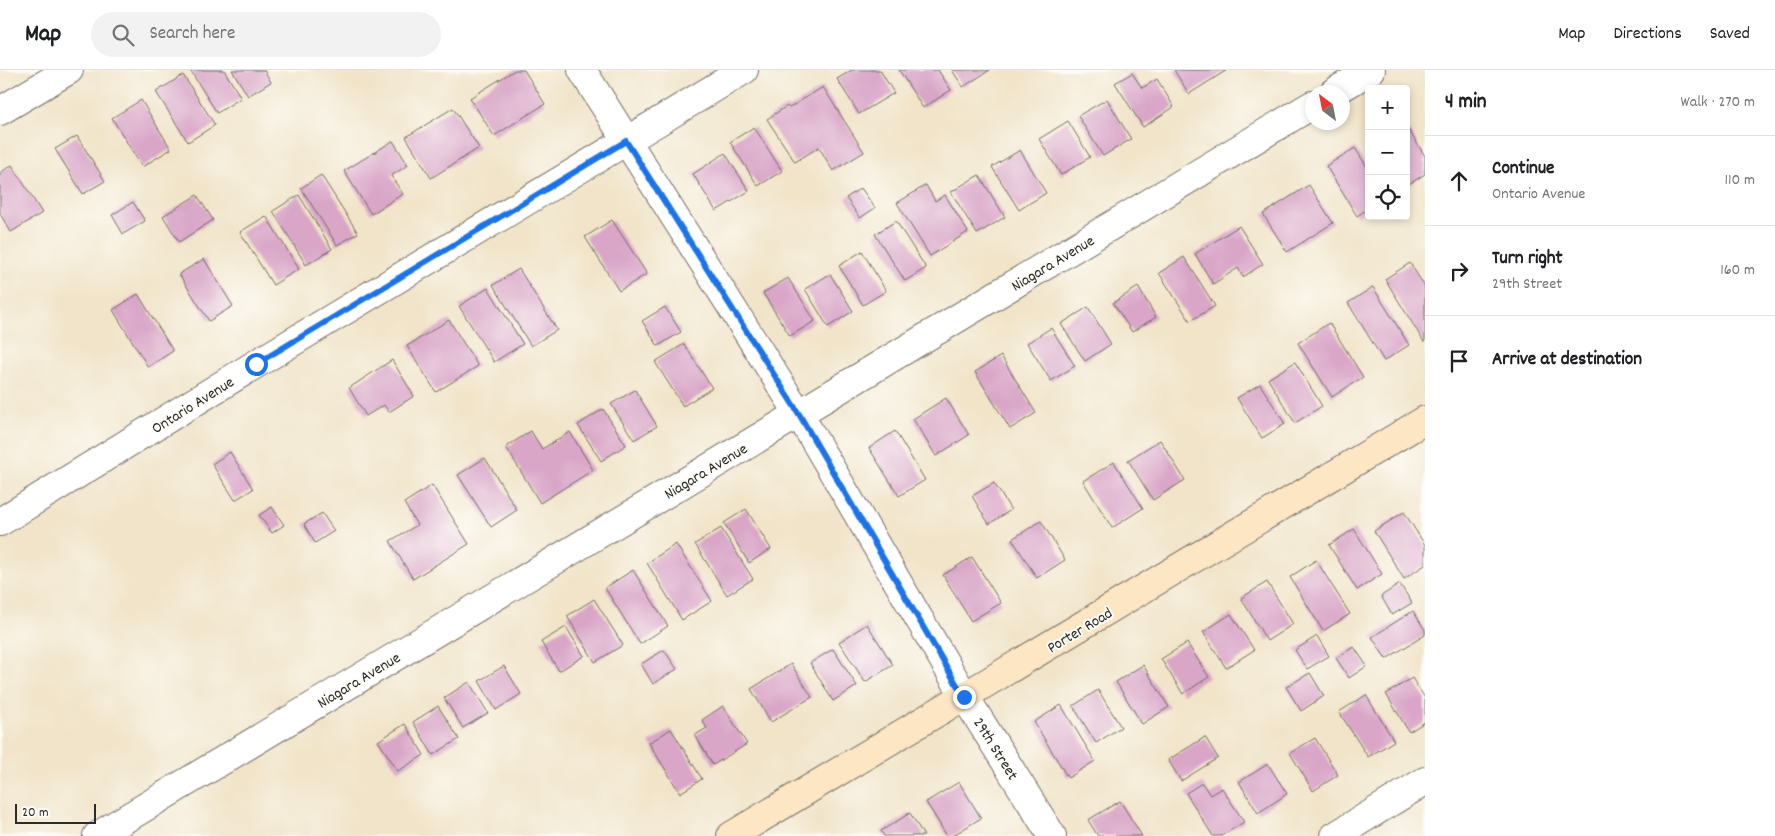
<!DOCTYPE html>
<meta charset="utf-8">
<style>
body{margin:0;font-family:Dekko,sans-serif;background:#f2f2f2;color:#202124}
.controls{position:absolute;right:15px;top:15px;display:grid;overflow:hidden;border-radius:5px;box-shadow:0 2px 8px #0003}
.controls button{width:45px;height:45px;display:grid;place-items:center;padding:0;border:0;border-bottom:1px solid #e0e0e0;background:#fff;color:#202124;font:25px sans-serif}
.compass{position:absolute;left:1305px;top:15px;width:45px;height:45px;border-radius:50%;background:#fff;box-shadow:0 2px 8px #0003;rotate:328deg}
.scale{position:absolute;left:15px;bottom:12px;width:81px;box-sizing:border-box;padding-left:5px;border:2px solid #2b2b2b;border-top:0;font-size:14px;line-height:18px;white-space:nowrap;color:#2b2b2b;-webkit-text-stroke:4px #fdfcf7;paint-order:stroke}
.stop{position:absolute;width:15px;height:15px;margin:-11px;border:4px solid #1a73e8;border-radius:50%;background:#fff}
.stop.end{background:#1a73e8;border-color:#fff;box-shadow:0 1px 5px #0008}
.list{margin:0;padding:0;list-style:none}
h2{display:flex;justify-content:space-between;align-items:center;height:65px;margin:0;padding:0 20px;font-size:21px}
h2 small{font-size:16px;font-weight:400;color:#757577}
.list li{display:grid;grid-template-columns:32px 1fr auto;gap:15px;align-items:center;box-sizing:border-box;height:90px;padding:0 20px;border-top:1px solid #e0e0e0}
.list b{display:block;font-size:19px;white-space:nowrap}
.list p{margin:0;font-size:16px;white-space:nowrap;color:#757577}
.list em{font-size:16px;font-style:normal;color:#757577}
.icon{flex:none;width:28px;height:28px;fill:none;stroke:currentColor;stroke-width:2;stroke-linecap:round;stroke-linejoin:round}
.map{position:relative;flex:none;width:1425px;height:766px;overflow:hidden}
header{display:flex;align-items:center;gap:30px;box-sizing:border-box;height:70px;padding:0 25px;background:#fff;border-bottom:1px solid #e0e0e0}
header strong{font-size:24px}
nav{display:flex;gap:28px;margin-inline-start:auto;font-size:18px}
.search{width:350px;height:45px;background:#f2f2f2;display:flex;align-items:center;gap:12px;box-sizing:border-box;padding:0 18px;border-radius:28px;color:#757577;font-size:19px}
main{display:flex}
aside{flex:1;background:#fff}
.map>svg:first-child{display:block}
.building{fill:#d9a6c8}
.lines{fill:none;stroke-linecap:round;stroke-linejoin:round}
.street-casing{stroke:#706c62;stroke-width:30}
.secondary-casing{stroke:#706c62;stroke-width:30}
.street{stroke:#fff;stroke-width:28}
.secondary{stroke:#fce6c4;stroke-width:28}
.route{stroke:#1a73e8;stroke-width:6}
.labels{text-anchor:middle;stroke-width:4;stroke-linejoin:round;paint-order:stroke}
.street-label{font-size:16px;fill:#2b2b2b;stroke:#fdfcf7}
</style>
<header>
<strong>Map</strong>
<div class="search"><svg class="icon" aria-label="search" viewBox="0 0 24 24"><circle cx="10" cy="10" r="6"/><path d="M15 15l6 6"/></svg>Search here</div>
<nav><a>Map</a><a>Directions</a><a>Saved</a></nav>
</header>
<main>
<div class="map">
<svg width="1425" height="766" viewBox="0 0 1425 766">
<rect width="100%" height="100%" fill="#fdfcf7"/>
<filter id="ink" filterUnits="userSpaceOnUse"><feTurbulence type="fractalNoise" baseFrequency=".02" numOctaves="2"/><feDisplacementMap in="SourceGraphic" scale="10" xChannelSelector="R" yChannelSelector="G"/><feConvolveMatrix kernelMatrix="1 2 1 2 8 2 1 2 1" color-interpolation-filters="sRGB"/></filter>
<filter id="wash" filterUnits="userSpaceOnUse"><feTurbulence type="fractalNoise" baseFrequency=".0096" numOctaves="4" result="noise"/><feDisplacementMap in="SourceGraphic" scale="20" xChannelSelector="R" yChannelSelector="G"/><feGaussianBlur stdDeviation="1.12" result="paint"/><feColorMatrix in="noise" values="0 0 0 0 0 0 0 0 0 0 0 0 0 0 0 0 0 1.4 0 .05"/><feComposite in="paint" operator="in"/></filter>
<g filter="url(#wash)">
<rect width="100%" height="100%" fill="#f1e4c9"/>
<g id="blocks">
<g class="building">
<path d="M190,0H224L241,28L217,43Z"/>
<path d="M232,0H264L271,12L248,26Z"/>
<path d="M515,0H524L545,34L494,66L470,28Z"/>
<path d="M852,0H880L894,23L859,44L837,9Z"/>
<path d="M899,0H938L951,20L923,38Z"/>
<path d="M952,0H990L963,17Z"/>
<path d="M1174,0H1227L1189,24Z"/>
<path d="M1132,3L1142,18L1157,9L1174,37L1143,57L1115,13Z"/>
<path d="M183,5L215,55L188,72L156,22Z"/>
<path d="M823,17L864,82L833,101L819,77L795,92L767,49L787,36L789,38Z"/>
<path d="M1107,29L1131,69L1103,86L1078,46Z"/>
<path d="M141,30L171,79L142,97L112,48Z"/>
<path d="M453,38L479,78L431,108L406,67Z"/>
<path d="M1068,51L1090,87L1061,105L1039,69Z"/>
<path d="M1406,56L1425,86V104L1406,116Z"/>
<path d="M754,57L782,101L758,116L730,72Z"/>
<path d="M77,66L105,111L83,124L55,79Z"/>
<path d="M393,71L408,95L391,106L403,124L371,144L344,101Z"/>
<path d="M1355,78L1369,100V138L1357,146L1326,96Z"/>
<path d="M1020,80L1046,123L1019,140L992,97Z"/>
<path d="M725,83L749,121L716,141L693,104Z"/>
<path d="M12,95L42,143L11,162L0,144V103Z"/>
<path d="M321,105L358,163L337,175L301,118Z"/>
<path d="M979,105L1005,147L977,164L951,122Z"/>
<path d="M926,115L935,131L945,125L968,162L930,186L897,133Z"/>
<path d="M1309,115L1333,153L1287,182L1263,144Z"/>
<path d="M861,118L875,138L860,148L846,128Z"/>
<path d="M197,125L213,150L179,172L163,146Z"/>
<path d="M299,125L332,179L306,195L273,141Z"/>
<path d="M133,132L145,151L123,164L112,145Z"/>
<path d="M266,146L299,199L273,215L240,162Z"/>
<path d="M612,150L647,204L619,221L585,167Z"/>
<path d="M896,151L926,198L905,211L875,164Z"/>
<path d="M1239,156L1263,194L1243,207L1238,198L1213,214L1195,184Z"/>
<path d="M862,181L886,221L863,235L839,196Z"/>
<path d="M1184,187L1215,236L1190,251L1159,203Z"/>
<path d="M204,189L233,236L209,251L179,204Z"/>
<path d="M1410,193L1425,217V271L1424,272L1385,209Z"/>
<path d="M519,199L557,260L531,276L493,215Z"/>
<path d="M830,204L853,241L828,257L805,219Z"/>
<path d="M788,208L815,251L790,266L763,223Z"/>
<path d="M1138,217L1156,247L1132,262L1113,233Z"/>
<path d="M1373,217L1409,275L1384,291L1348,233Z"/>
<path d="M488,218L523,274L494,292L459,236Z"/>
<path d="M138,224L173,281L148,297L113,240Z"/>
<path d="M665,237L681,262L658,276L642,251Z"/>
<path d="M1088,237L1111,274L1085,291L1061,254Z"/>
<path d="M449,250L478,296L436,322L407,276Z"/>
<path d="M1329,253L1363,307L1332,327L1298,273Z"/>
<path d="M1051,258L1075,296L1051,311L1027,273Z"/>
<path d="M684,274L712,318L683,336L655,292Z"/>
<path d="M1001,286L1036,343L1010,359L975,302Z"/>
<path d="M392,290L414,326L389,342L384,335L366,346L349,318Z"/>
<path d="M1295,292L1322,336L1295,353L1268,309Z"/>
<path d="M1260,314L1285,354L1262,368L1237,328Z"/>
<path d="M635,320L657,356L634,370L611,334Z"/>
<path d="M946,328L969,365L936,386L913,349Z"/>
<path d="M603,339L626,375L601,391L578,355Z"/>
<path d="M531,361L542,379L570,362L593,400L540,433L506,377Z"/>
<path d="M895,361L925,410L899,426L869,378Z"/>
<path d="M1160,370L1185,410L1153,430L1128,390Z"/>
<path d="M230,382L253,419L235,430L212,394Z"/>
<path d="M485,388L517,440L491,457L458,405Z"/>
<path d="M1114,392L1143,438L1112,458L1083,411Z"/>
<path d="M994,413L1011,440L989,454L972,426Z"/>
<path d="M432,415L469,474L413,509L390,471L417,455L404,433Z"/>
<path d="M272,437L284,455L272,463L259,445Z"/>
<path d="M746,439L771,479L749,493L724,453Z"/>
<path d="M1404,442L1425,475V495L1404,509L1374,461Z"/>
<path d="M322,443L334,461L315,473L304,454Z"/>
<path d="M1041,451L1065,490L1037,508L1012,469Z"/>
<path d="M721,458L753,509L727,525L695,474Z"/>
<path d="M1354,459L1382,504L1357,520L1329,475Z"/>
<path d="M676,474L712,531L682,550L647,493Z"/>
<path d="M972,487L1001,533L971,551L943,505Z"/>
<path d="M1316,490L1350,544L1323,561L1290,507Z"/>
<path d="M633,500L668,556L640,574L605,518Z"/>
<path d="M1267,512L1293,554L1267,571L1241,528Z"/>
<path d="M1400,514L1412,533L1392,545L1381,526Z"/>
<path d="M594,529L623,575L595,592L567,546Z"/>
<path d="M1413,541L1425,560V565L1386,589L1372,567Z"/>
<path d="M1231,544L1254,580L1226,598L1203,562Z"/>
<path d="M867,554L893,595L865,612L839,572Z"/>
<path d="M566,557L584,586L559,601L541,572Z"/>
<path d="M1317,566L1329,586L1307,599L1295,580Z"/>
<path d="M1187,573L1209,607L1183,624L1161,589Z"/>
<path d="M1354,577L1367,596L1349,608L1336,588Z"/>
<path d="M833,579L857,616L833,631L810,593Z"/>
<path d="M664,580L677,599L653,614L641,594Z"/>
<path d="M791,594L812,627L771,652L751,619Z"/>
<path d="M1143,595L1169,637L1142,654L1116,612Z"/>
<path d="M504,596L521,624L496,640L479,611Z"/>
<path d="M1310,603L1324,626L1301,641L1286,617Z"/>
<path d="M1412,608L1425,628V652L1409,662L1386,624Z"/>
<path d="M469,612L488,643L463,658L444,628Z"/>
<path d="M1098,620L1121,657L1096,673L1073,636Z"/>
<path d="M1366,625L1394,671L1368,687L1339,642Z"/>
<path d="M1061,635L1095,691L1068,708L1034,652Z"/>
<path d="M438,636L459,669L433,685L413,652Z"/>
<path d="M723,636L747,674L713,695L695,665L707,658L702,650Z"/>
<path d="M405,654L424,685L398,701L378,671Z"/>
<path d="M671,659L702,709L680,723L649,673Z"/>
<path d="M1205,667L1218,688L1181,711L1168,690Z"/>
<path d="M1315,668L1338,705L1313,721L1290,683Z"/>
<path d="M1268,694L1287,724L1258,743L1239,712Z"/>
<path d="M959,712L981,748L952,766H947L926,732Z"/>
<path d="M1202,713L1210,725L1222,718L1244,752L1221,766H1213L1186,723Z"/>
<path d="M1120,731L1142,766H1098L1088,750Z"/>
<path d="M910,743L924,766H884L881,761Z"/>
</g>
</g>
</g>
<g filter="url(#ink)">
<use href="#blocks" fill-opacity="0" stroke="#706c62" stroke-width="1"/>
<g class="lines">
<g class="street-casing">
<g id="street">
<path d="M582,0L799,344L965,627L1052,766"/>
<path d="M1334,22L1371,0"/>
<path d="M0,41L69,0"/>
<path d="M0,452L256,294L744,0"/>
<path d="M97,766L1312,35"/>
<path d="M1335,766L1425,711"/>
</g>
</g>
<g class="secondary-casing">
<path id="secondary" d="M731,766L1425,350"/>
</g>
<use href="#street" class="street"/>
<use href="#secondary" class="secondary"/>
</g>
</g>
<g class="lines" filter="url(#ink)">
<path class="route" d="M256,294L626,71L799,344L964,627"/>
</g>
<g class="labels">
<g class="street-label">
<text transform="translate(1052 192) rotate(-31)" y="6">Niagara Avenue</text>
<text transform="translate(192 334) rotate(-32)" y="6">Ontario Avenue</text>
<text transform="translate(705 400) rotate(-31)" y="6">Niagara Avenue</text>
<text transform="translate(1079 559) rotate(-31)" y="6">Porter Road</text>
<text transform="translate(358 609) rotate(-31)" y="6">Niagara Avenue</text>
<text transform="translate(997 678) rotate(58)" y="6">29th Street</text>
</g>
</g>
</svg>
<div class="controls">
<button>+</button>
<button>−</button>
<button><svg class="icon" aria-label="locate" viewBox="0 0 24 24"><circle cx="12" cy="12" r="6"/><path d="M12 2v4M12 18v4M2 12h4M18 12h4"/></svg></button>
</div>
<svg class="compass" viewBox="-18 -18 36 36"><path d="M0-13l5 13h-10z" fill="#e53935"/><path d="M0 13l5-13h-10z" fill="#757577"/></svg>
<div class="scale">20 m</div>
<div class="stop" style="left:256px;top:294px"></div>
<div class="stop end" style="left:964px;top:627px"></div>
</div>
<aside>
<h2>4 min<small>Walk · 270 m</small></h2>
<ul class="list">
<li><svg class="icon" aria-label="ahead" viewBox="0 0 24 24"><path d="M12 20V5M6 11l6-6 6 6"/></svg><div><b>Continue</b><p>Ontario Avenue</p></div><em>110 m</em></li>
<li><svg class="icon" aria-label="right" viewBox="0 0 24 24"><path d="M7 20v-9h11M14 6l5 5-5 5"/></svg><div><b>Turn right</b><p>29th Street</p></div><em>160 m</em></li>
<li><svg class="icon" aria-label="arrive" viewBox="0 0 24 24"><path d="M6 21V4h12l-3 4 3 4H6"/></svg><div><b>Arrive at destination</b></div></li>
</ul>
</aside>
</main>
